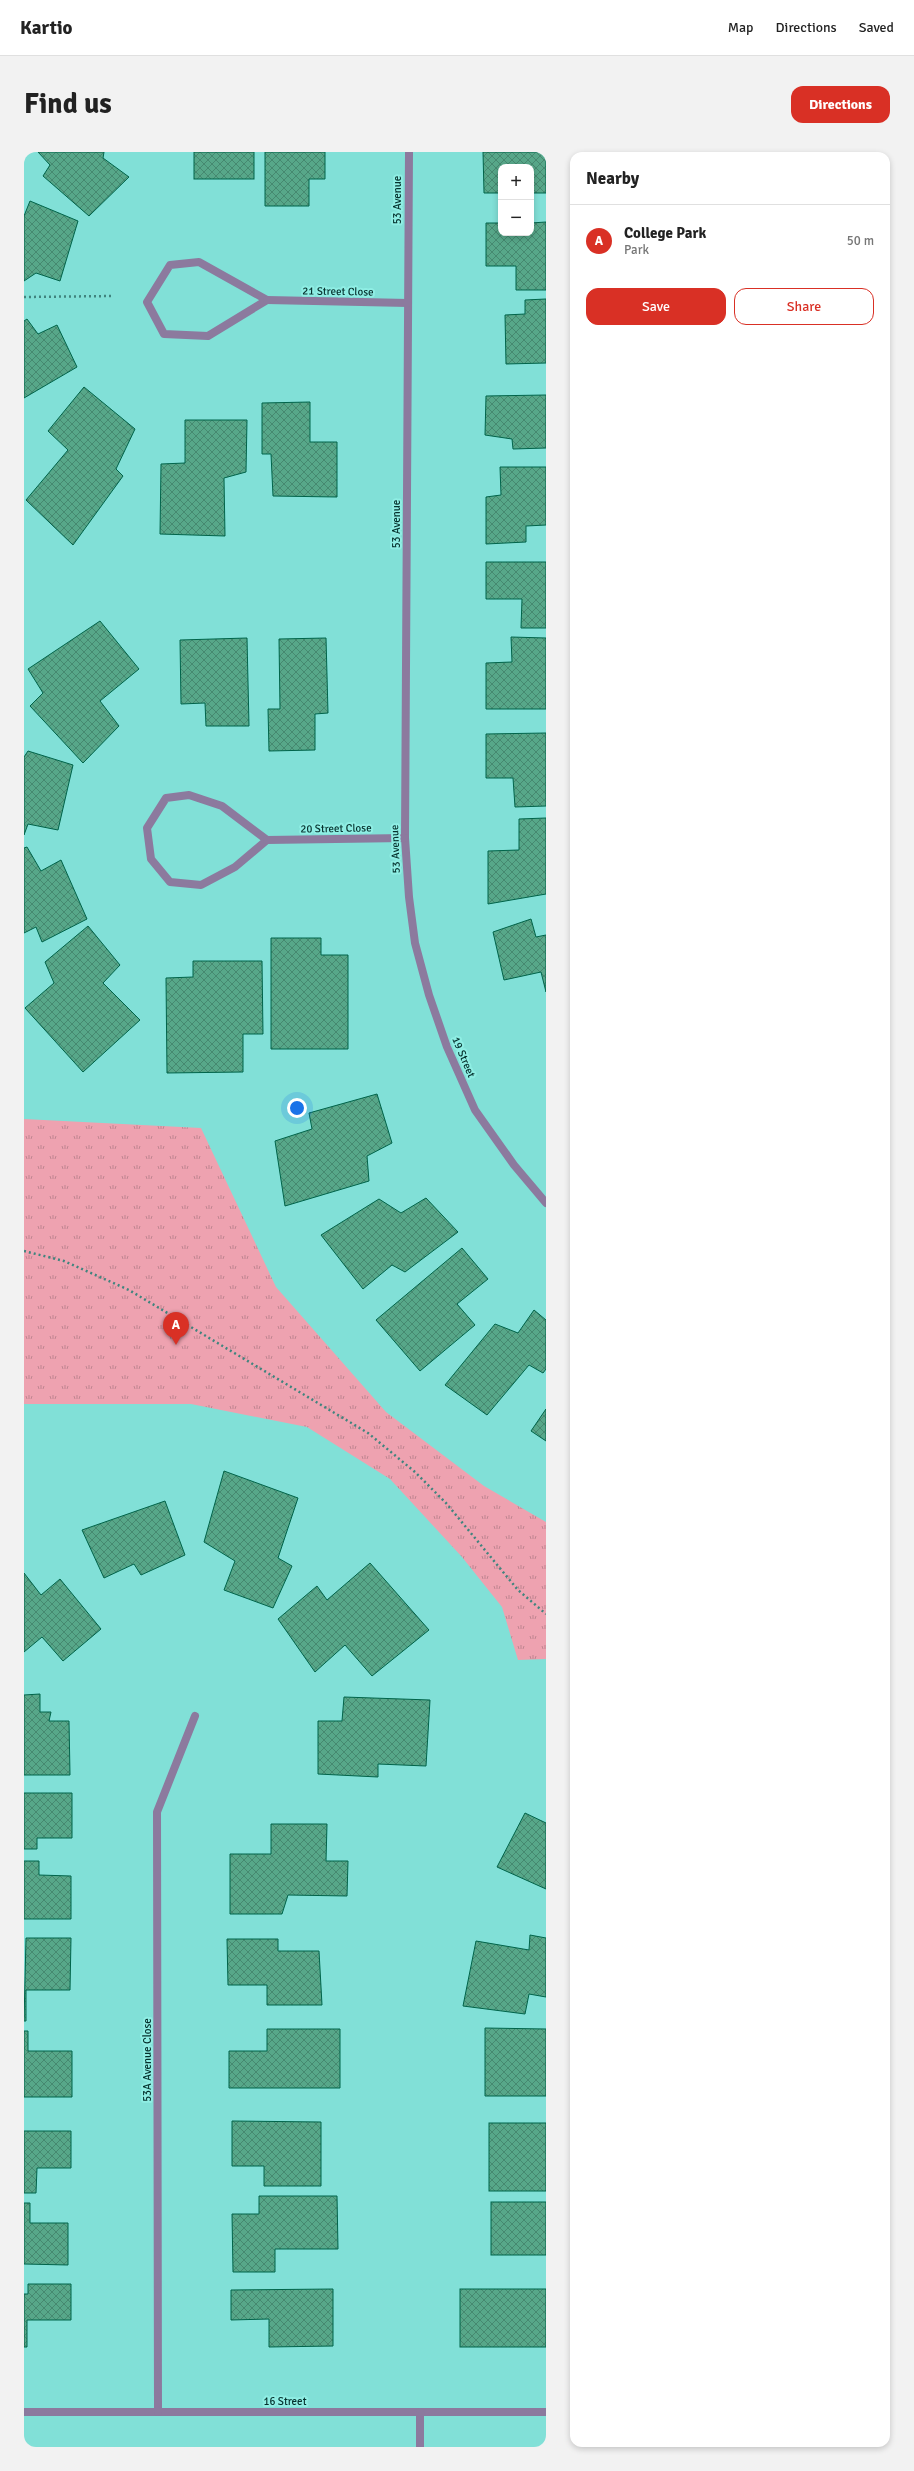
<!DOCTYPE html>
<meta charset="utf-8">
<style>
body{margin:0;font-family:Signika,sans-serif;background:#f2f2f2;color:#222}
.controls{position:absolute;right:12px;top:12px;display:grid;overflow:hidden;border-radius:8px;box-shadow:0 2px 6px #0003}
.controls button{width:36px;height:36px;display:grid;place-items:center;padding:0;border:0;border-bottom:1px solid #e0e0e0;background:#fff;color:#222;font:20px sans-serif}
.you{position:absolute;left:273px;top:956px;width:14px;height:14px;margin:-10px;border:3px solid #fff;border-radius:50%;background:#1a73e8;box-shadow:0 0 0 6px #1a73e833}
.badge{display:grid;place-items:center;width:26px;height:26px;border-radius:50%;background:#d93025;color:#fff;font-size:13px;font-weight:700}
.pin{position:absolute;translate:-50% -33px;filter:drop-shadow(0 1px 2px #0008)}
.pin::after{content:'';position:absolute;top:21px;width:14px;height:12px;background:inherit;clip-path:polygon(0 0,100% 0,50% 100%)}
.list{margin:0;padding:0;list-style:none}
h2{display:flex;justify-content:space-between;align-items:center;height:52px;margin:0;padding:0 16px;font-size:17px}
h2 small{font-size:13px;font-weight:400;color:#767676}
.list li{display:grid;grid-template-columns:26px 1fr auto;gap:12px;align-items:center;box-sizing:border-box;height:72px;padding:0 16px;border-top:1px solid #e0e0e0}
.list b{display:block;font-size:15px;white-space:nowrap}
.list p{margin:0;font-size:13px;white-space:nowrap;color:#767676}
.list em{font-size:13px;font-style:normal;color:#767676}
.actions{display:flex;gap:8px;padding:12px 16px}
.actions a{flex:1;padding:9px 0;border:1px solid #d93025;border-radius:12px;text-align:center;font-size:14px;color:#d93025}
.actions .main{background:#d93025;color:#fff}
.map{position:relative;flex:none;width:522px;height:2295px;overflow:hidden;border-radius:12px}
header{display:flex;align-items:center;gap:24px;box-sizing:border-box;height:56px;padding:0 20px;background:#fff;border-bottom:1px solid #e0e0e0}
header strong{font-size:19px}
nav{display:flex;gap:22px;margin-inline-start:auto;font-size:14px}
.intro{display:flex;align-items:center;justify-content:space-between;box-sizing:border-box;height:96px;padding:0 24px}
h1{margin:0;font-size:28px}
.button{padding:10px 18px;border-radius:12px;background:#d93025;color:#fff;font-size:14px;font-weight:700}
main{display:flex;gap:24px;padding:0 24px}
aside{flex:1;background:#fff;border-radius:12px;box-shadow:0 2px 6px #0003}
.map>svg:first-child{display:block}
.park{fill:url(#park-tufts)}
.building{fill:url(#building-cross-hatch);stroke:#00644a}
.lines{fill:none;stroke-linecap:round;stroke-linejoin:round}
.path{stroke:#40847e;stroke-width:2.5;stroke-dasharray:2 3;stroke-linecap:butt}
.minor{stroke:#8c7a9e;stroke-width:8}
.labels{text-anchor:middle;stroke-width:4;stroke-linejoin:round;paint-order:stroke}
.street-label{font-size:11px;fill:#05312d;stroke:#8feee4}
</style>
<header>
<strong>Kartio</strong>
<nav><a>Map</a><a>Directions</a><a>Saved</a></nav>
</header>
<div class="intro"><h1>Find us</h1><a class="button">Directions</a></div>
<main>
<div class="map">
<svg width="522" height="2295" viewBox="0 0 522 2295">
<defs>
<pattern id="park-tufts" width="24" height="20" patternUnits="userSpaceOnUse"><rect width="24" height="20" fill="#eea2b0"/><path d="M3 7l-1-3M5 7V3M7 7l1-3M15 17l-1-3M17 17v-4M19 17l1-3" fill="none" stroke="#bf8590"/></pattern>
<pattern id="building-cross-hatch" width="8" height="8" patternUnits="userSpaceOnUse"><rect width="8" height="8" fill="#57a789"/><path d="M0 0l8 8M0 8l8-8" fill="none" stroke="#468970"/></pattern>
</defs>
<rect width="100%" height="100%" fill="#81e0d7"/>
<path class="park" d="M0,967L177,976L252,1135L362,1260L460,1334L522,1370V1507L494,1508L478,1455L438,1405L366,1327L283,1275L167,1252H0Z"/>
<g class="building">
<path d="M14,0H80L79,6L105,25L65,64L19,24L26,13Z"/>
<rect x="170" y="0" width="60" height="27"/>
<path d="M241,0H301V27H285V54H241Z"/>
<path d="M459,0H522V41H507V15H477V41H460Z"/>
<path d="M6,49L54,69L36,129L12,121L0,129V64Z"/>
<path d="M522,70V138H492V114H462V71H477V81H507V71Z"/>
<path d="M522,147V211L482,212L481,163L501,162V148Z"/>
<path d="M3,167L14,182L33,173L53,215L0,246V169Z"/>
<path d="M60,235L111,277L92,317L99,324L49,393L2,348L44,298L24,279Z"/>
<path d="M522,243V296L489,297L488,287L461,283L462,244Z"/>
<path d="M286,250V290H313V345L249,344L247,302H238V251Z"/>
<path d="M161,268H223L222,320L200,326L201,384L136,382L137,312L161,311Z"/>
<path d="M476,315H522V373L502,374V390L462,392V345L477,343Z"/>
<path d="M462,410H522V476H497L498,447H462Z"/>
<path d="M76,469L115,517L76,549L95,574L59,611L6,554L19,541L4,517Z"/>
<path d="M487,485L522,486V557H462V511L488,510Z"/>
<path d="M223,486L225,574H182L181,551L157,552L156,488Z"/>
<path d="M302,486L304,561L291,562V598L245,599L244,557H256L255,487Z"/>
<path d="M522,581V654L491,655L489,626H462V582Z"/>
<path d="M4,599L49,613L34,678L4,672L0,683V605Z"/>
<path d="M522,666V742L464,752V699L495,698V667Z"/>
<path d="M3,695L17,719L37,708L63,767L18,790L12,775L0,781V696Z"/>
<path d="M507,767L512,785L522,783V840L517,820L480,828L469,780Z"/>
<path d="M64,774L96,813L79,831L116,868L59,920L1,856L30,831L21,810Z"/>
<path d="M247,786H297V803H324V897H247Z"/>
<path d="M169,809H238L239,882H219V920L143,921L142,826L169,825Z"/>
<path d="M353,942L368,991L343,1004L345,1029L261,1054L251,989L288,977L285,961Z"/>
<path d="M402,1046L434,1080L381,1120L368,1113L339,1137L297,1083L355,1047L377,1061Z"/>
<path d="M438,1096L464,1127L433,1152L451,1173L396,1219L352,1168Z"/>
<path d="M510,1158L522,1168V1217L519,1221L505,1213L463,1263L421,1233L471,1172L494,1181Z"/>
<path d="M522,1257V1289L507,1279Z"/>
<path d="M200,1319L274,1346L254,1406L268,1414L249,1456L200,1438L211,1409L180,1390Z"/>
<path d="M141,1349L161,1403L117,1423L110,1412L80,1426L58,1378Z"/>
<path d="M346,1411L405,1478L348,1524L321,1493L291,1520L254,1467L293,1434L303,1448Z"/>
<path d="M0,1421L17,1443L36,1427L77,1477L39,1509L18,1485L0,1500Z"/>
<path d="M16,1542V1560H27L25,1569H45L46,1623H0V1543Z"/>
<path d="M320,1545L406,1548L402,1614L354,1612V1625L294,1622V1569H318Z"/>
<path d="M0,1641H48V1686H13V1697H0Z"/>
<path d="M501,1661L522,1671V1737L473,1715Z"/>
<path d="M247,1672H303L302,1709H324L323,1744L264,1743L258,1762H206V1702H247Z"/>
<path d="M0,1709H15V1723L47,1724V1767H0Z"/>
<path d="M506,1783L522,1786V1845L505,1842L501,1862L439,1854L452,1789L505,1798Z"/>
<path d="M2,1786H47L46,1838H2V1869H0Z"/>
<path d="M203,1787H254V1799H295L298,1853H243V1833H204Z"/>
<path d="M461,1876L522,1877V1944H461Z"/>
<path d="M243,1877H316V1936H205V1899H243Z"/>
<path d="M0,1879H4V1899H48V1945H0Z"/>
<path d="M208,1969L297,1970V2034H240V2014H208Z"/>
<rect x="465" y="1971" width="57" height="68"/>
<path d="M0,1979H47V2016H13L12,2041H0Z"/>
<path d="M235,2044H313L314,2097H251V2120H209L208,2062H235Z"/>
<rect x="467" y="2050" width="55" height="53"/>
<path d="M0,2051H6V2071H44V2113L0,2112Z"/>
<path d="M4,2132H47V2168H3V2195H0V2142H4Z"/>
<path d="M309,2137V2194L245,2195V2167L207,2168V2138Z"/>
<rect x="436" y="2137" width="86" height="58"/>
</g>
<g class="lines">
<g class="path">
<path d="M0,145L90,144"/>
<path d="M0,1099L40,1109L105,1138L344,1281L391,1320L422,1351L494,1438L522,1462"/>
</g>
<g class="minor">
<path d="M385,0L381,686L385,745L391,791L405,843L423,895L451,958L490,1013L522,1051"/>
<path d="M175,110L243,148L184,184L140,182L123,150L146,113Z"/>
<path d="M243,148L384,151"/>
<path d="M165,643L198,654L243,688L211,715L177,733L146,730L127,707L123,676L142,646Z"/>
<path d="M243,688L381,686"/>
<path d="M0,2260H522"/>
<path d="M134,2260L133,1660L171,1564"/>
<path d="M396,2295V2260"/>
</g>
</g>
<g class="labels">
<g class="street-label">
<text transform="translate(373 48) rotate(-90)" y="4">53 Avenue</text>
<text transform="translate(314 139) rotate(1)" y="4">21 Street Close</text>
<text transform="translate(372 372) rotate(-90)" y="4">53 Avenue</text>
<text transform="translate(312 676) rotate(-1)" y="4">20 Street Close</text>
<text transform="translate(371 697) rotate(-92)" y="4">53 Avenue</text>
<text transform="translate(440 905) rotate(67)" y="4">19 Street</text>
<text transform="translate(123 1908) rotate(-90)" y="4">53A Avenue Close</text>
<text x="261" y="2253">16 Street</text>
</g>
</g>
</svg>
<div class="controls">
<button>+</button>
<button>−</button>
</div>
<div class="you"></div>
<div class="pin badge" style="left:152px;top:1193px">A</div>
</div>
<aside>
<h2>Nearby<small></small></h2>
<ul class="list">
<li><span class="badge">A</span><div><b>College Park</b><p>Park</p></div><em>50 m</em></li>
</ul>
<div class="actions"><a class="main">Save</a><a>Share</a></div>
</aside>
</main>
